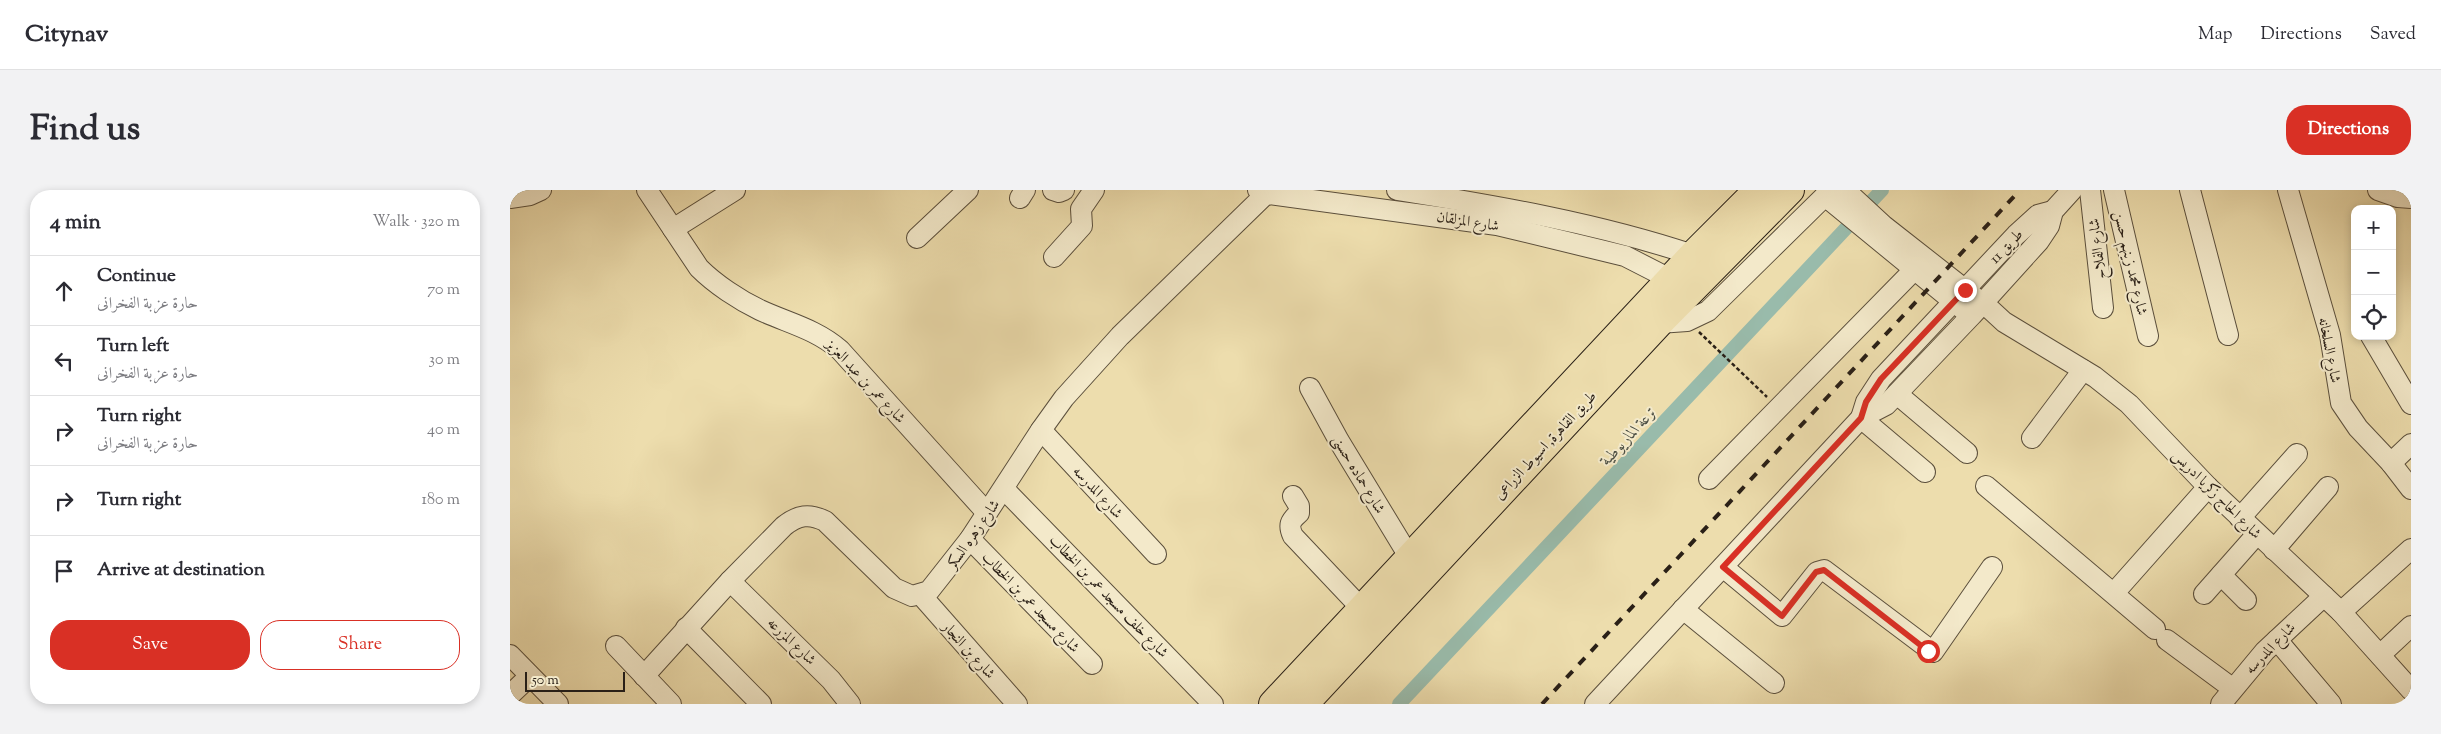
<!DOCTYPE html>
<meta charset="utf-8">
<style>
body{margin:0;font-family:"Sorts Mill Goudy",Amiri,serif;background:#f2f2f3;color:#2b2b33}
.controls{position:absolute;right:15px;top:15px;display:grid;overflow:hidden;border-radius:10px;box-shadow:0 2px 8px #0003}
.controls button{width:45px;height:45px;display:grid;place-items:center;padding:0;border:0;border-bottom:1px solid #e1e1e2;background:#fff;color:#2b2b33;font:25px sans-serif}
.scale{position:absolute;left:15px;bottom:12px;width:100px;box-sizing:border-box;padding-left:5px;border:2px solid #2a2017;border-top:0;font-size:14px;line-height:18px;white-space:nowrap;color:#2a2017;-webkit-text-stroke:4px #f3e9ca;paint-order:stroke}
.stop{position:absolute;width:15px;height:15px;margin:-11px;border:4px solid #d93025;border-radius:50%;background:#fff}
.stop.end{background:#d93025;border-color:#fff;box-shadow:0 1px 5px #0008}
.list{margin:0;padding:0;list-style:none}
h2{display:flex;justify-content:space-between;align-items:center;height:65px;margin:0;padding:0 20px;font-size:21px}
h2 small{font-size:16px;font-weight:400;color:#7c7c81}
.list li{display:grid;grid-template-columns:32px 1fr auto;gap:15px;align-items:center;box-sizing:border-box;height:70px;padding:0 20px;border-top:1px solid #e1e1e2}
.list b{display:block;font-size:19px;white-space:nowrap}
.list p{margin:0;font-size:16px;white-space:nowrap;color:#7c7c81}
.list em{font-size:16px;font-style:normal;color:#7c7c81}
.actions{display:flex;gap:10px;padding:15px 20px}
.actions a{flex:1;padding:11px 0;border:1px solid #d93025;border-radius:20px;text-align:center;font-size:18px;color:#d93025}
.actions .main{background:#d93025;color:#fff}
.icon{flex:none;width:28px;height:28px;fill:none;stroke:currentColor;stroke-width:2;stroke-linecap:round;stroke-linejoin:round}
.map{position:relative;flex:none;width:1901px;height:514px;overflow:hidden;border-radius:20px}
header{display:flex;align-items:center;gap:30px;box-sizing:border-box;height:70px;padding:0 25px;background:#fff;border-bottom:1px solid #e1e1e2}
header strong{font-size:24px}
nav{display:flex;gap:28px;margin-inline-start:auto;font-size:18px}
.intro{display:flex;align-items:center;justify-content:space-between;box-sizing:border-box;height:120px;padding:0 30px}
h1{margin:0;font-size:35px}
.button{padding:12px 22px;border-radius:20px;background:#d93025;color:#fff;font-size:18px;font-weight:700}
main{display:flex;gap:30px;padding:0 30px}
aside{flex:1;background:#fff;border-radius:20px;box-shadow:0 2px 8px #0003}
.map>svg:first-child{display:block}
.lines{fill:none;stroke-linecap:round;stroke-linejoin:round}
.canal{stroke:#99bbab;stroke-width:14}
.minor-casing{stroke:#5b4f3c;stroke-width:22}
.highway-casing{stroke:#2a2017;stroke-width:30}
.path{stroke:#2a2017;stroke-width:2.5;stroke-dasharray:4 2.5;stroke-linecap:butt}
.minor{stroke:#f3e9ca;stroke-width:20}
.highway{stroke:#edddad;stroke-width:28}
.rail{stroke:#2a2017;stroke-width:4;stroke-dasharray:9 9;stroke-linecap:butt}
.route{stroke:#d93025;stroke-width:6}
.labels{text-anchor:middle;stroke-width:4;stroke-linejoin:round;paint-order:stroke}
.street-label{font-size:15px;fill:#2a2017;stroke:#f3e9ca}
.water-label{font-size:16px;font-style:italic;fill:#4b4e43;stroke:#f3e9ca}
</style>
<header>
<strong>Citynav</strong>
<nav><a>Map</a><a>Directions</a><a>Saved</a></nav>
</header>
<div class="intro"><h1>Find us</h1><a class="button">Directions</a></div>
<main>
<aside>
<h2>4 min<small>Walk · 320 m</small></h2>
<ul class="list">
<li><svg class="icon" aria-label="ahead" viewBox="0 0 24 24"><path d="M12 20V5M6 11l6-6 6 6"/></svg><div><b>Continue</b><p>حارة عزبة الفخرانى</p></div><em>70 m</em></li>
<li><svg class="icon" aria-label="left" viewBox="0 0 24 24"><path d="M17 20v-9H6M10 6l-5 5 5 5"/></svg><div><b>Turn left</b><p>حارة عزبة الفخرانى</p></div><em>30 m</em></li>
<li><svg class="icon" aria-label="right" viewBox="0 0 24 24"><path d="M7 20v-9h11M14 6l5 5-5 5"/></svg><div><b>Turn right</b><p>حارة عزبة الفخرانى</p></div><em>40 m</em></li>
<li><svg class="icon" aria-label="right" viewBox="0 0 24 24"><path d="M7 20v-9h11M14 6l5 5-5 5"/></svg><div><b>Turn right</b></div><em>180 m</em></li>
<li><svg class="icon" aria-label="arrive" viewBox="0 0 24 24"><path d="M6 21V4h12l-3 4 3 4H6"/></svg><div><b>Arrive at destination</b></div></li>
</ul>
<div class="actions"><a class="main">Save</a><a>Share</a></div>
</aside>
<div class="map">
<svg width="1901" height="514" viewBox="0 0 1901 514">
<rect width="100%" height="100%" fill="#edddad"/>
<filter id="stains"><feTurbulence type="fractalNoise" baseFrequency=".004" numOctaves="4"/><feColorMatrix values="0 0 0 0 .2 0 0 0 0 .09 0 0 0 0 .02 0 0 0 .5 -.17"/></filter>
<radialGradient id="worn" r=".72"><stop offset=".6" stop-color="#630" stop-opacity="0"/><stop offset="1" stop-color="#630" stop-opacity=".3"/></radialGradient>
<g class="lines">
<path class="canal" d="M889,514L1372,0"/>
<g class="minor-casing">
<g id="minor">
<path d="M137,0L189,78C205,94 229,110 250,120C278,133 306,139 330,160L477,323"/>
<path d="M543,0L549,2L554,0"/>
<path d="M748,0L758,4L987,35L1115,66L1160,89"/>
<path d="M887,0C987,16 1087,33 1183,65"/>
<path d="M1335,0L1374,36L1481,120L1494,132L1585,187L1619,214L1698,297L1831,422L1901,500"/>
<path d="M1580,0L1593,118"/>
<path d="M1604,0L1638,146"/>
<path d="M1680,0L1718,145"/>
<path d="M1778,0L1820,145L1831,213L1848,238L1881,273L1901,299"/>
<path d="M1868,0L1888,7L1901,8"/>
<path d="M1315,6L1454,120"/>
<path d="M0,8L20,5L31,0"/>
<path d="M510,8L515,0"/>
<path d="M163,39L225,0"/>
<path d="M407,48L458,0"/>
<path d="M544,67L572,36L571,19L584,0"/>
<path d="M1149,133L1177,131L1198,121L1321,0"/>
<path d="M1861,146L1901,214"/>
<path d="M800,198L829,251L900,368"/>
<path d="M1387,204L1457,263"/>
<path d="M1351,228L1356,212L1371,189L1506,45L1528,25L1543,21"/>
<path d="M1351,228L1415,282"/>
<path d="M531,240L646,364"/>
<path d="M1522,248L1573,180"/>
<path d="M1881,273L1901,254"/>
<path d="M1199,289L1404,80"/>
<path d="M1476,296L1645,439"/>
<path d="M494,299L703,514"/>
<path d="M783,306L789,316V323C780,331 778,335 783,346L852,419"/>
<path d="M1730,328L1787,264"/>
<path d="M460,349L582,474"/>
<path d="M1764,360L1818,297"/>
<path d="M1213,377L1272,426L1307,382L1314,380L1423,462L1482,377"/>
<path d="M1711,385L1736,410"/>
<path d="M220,391L321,490L340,514"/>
<path d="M1604,403L1698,297"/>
<path d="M1694,404L1747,344"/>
<path d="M411,405L507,514"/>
<path d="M1173,419L1264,493"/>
<path d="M1831,422L1901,359"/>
<path d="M176,438L251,514"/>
<path d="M1657,450L1722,498"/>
<path d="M1767,450L1821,514"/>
<path d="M106,456L161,514"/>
<path d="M0,465L48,514"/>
<path d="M1870,465L1901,436"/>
<path d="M134,486L220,391L274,336C288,325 299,323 315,331L384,398L402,406L419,401L460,349L531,240L554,208L610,146L760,0"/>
<path d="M0,505L19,487"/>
<path d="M1085,514L1351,228L1376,215L1462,125L1529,51L1539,36L1543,21L1562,0"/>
<path d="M1711,514L1755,461L1814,406"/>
</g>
</g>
<g class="highway-casing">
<g id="highway">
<path d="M763,514L1183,65L1248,0"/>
<path d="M794,514L1149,133L1280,0"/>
</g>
</g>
<path class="path" d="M1189,142L1257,207"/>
<use href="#minor" class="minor"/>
<use href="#highway" class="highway"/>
<path class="rail" d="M1032,514L1510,0"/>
</g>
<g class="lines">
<path class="route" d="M1418,461L1314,380L1306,382L1272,426L1213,377L1351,228L1356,212L1371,189L1455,100"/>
</g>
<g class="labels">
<g class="street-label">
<text transform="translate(958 31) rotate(9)" y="5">شارع المزلقان</text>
<text transform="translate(1496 56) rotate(-46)" y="5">طريق 11</text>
<text transform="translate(1587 59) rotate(-97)" y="5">شارع الفلاح</text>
<text transform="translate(1621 73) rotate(77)" y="5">شارع محمد زينهم حسن</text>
<text transform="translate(1820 160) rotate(79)" y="5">شارع السلخانه</text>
<text transform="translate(356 191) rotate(47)" y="5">شارع عمر بن عبد العزيز</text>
<text transform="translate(1035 255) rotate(-47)" y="5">طريق القاهرة, اسيوط الزراعى</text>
<text transform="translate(849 284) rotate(59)" y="5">شارع حماده حسنى</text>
<text transform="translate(588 302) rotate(47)" y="5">شارع المدرسه</text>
<text transform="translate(1707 304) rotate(45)" y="5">شارع الحاج زكريا ادريس</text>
<text transform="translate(463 344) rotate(-55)" y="5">شارع زهره السكر</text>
<text transform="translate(599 406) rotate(46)" y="5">شارع خلف مسجد عمر بن الخطاب</text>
<text transform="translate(521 412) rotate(46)" y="5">شارع مسجد عمر بن الخطاب</text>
<text transform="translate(282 451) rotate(44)" y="5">شارع المزرعه</text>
<text transform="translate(1760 458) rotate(-46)" y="5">شارع المدرسه</text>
<text transform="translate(459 460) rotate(48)" y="5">شارع بن النجار</text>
</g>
<g class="water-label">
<text transform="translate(1118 245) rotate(-47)" y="6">ترعة الماريوطية</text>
</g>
</g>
<rect width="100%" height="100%" filter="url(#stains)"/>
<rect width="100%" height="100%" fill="url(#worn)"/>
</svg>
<div class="controls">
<button>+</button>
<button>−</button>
<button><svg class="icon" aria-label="locate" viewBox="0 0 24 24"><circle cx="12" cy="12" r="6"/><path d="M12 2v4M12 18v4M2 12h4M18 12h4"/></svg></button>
</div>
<div class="scale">50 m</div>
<div class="stop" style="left:1418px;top:461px"></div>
<div class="stop end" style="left:1455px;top:100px"></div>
</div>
</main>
